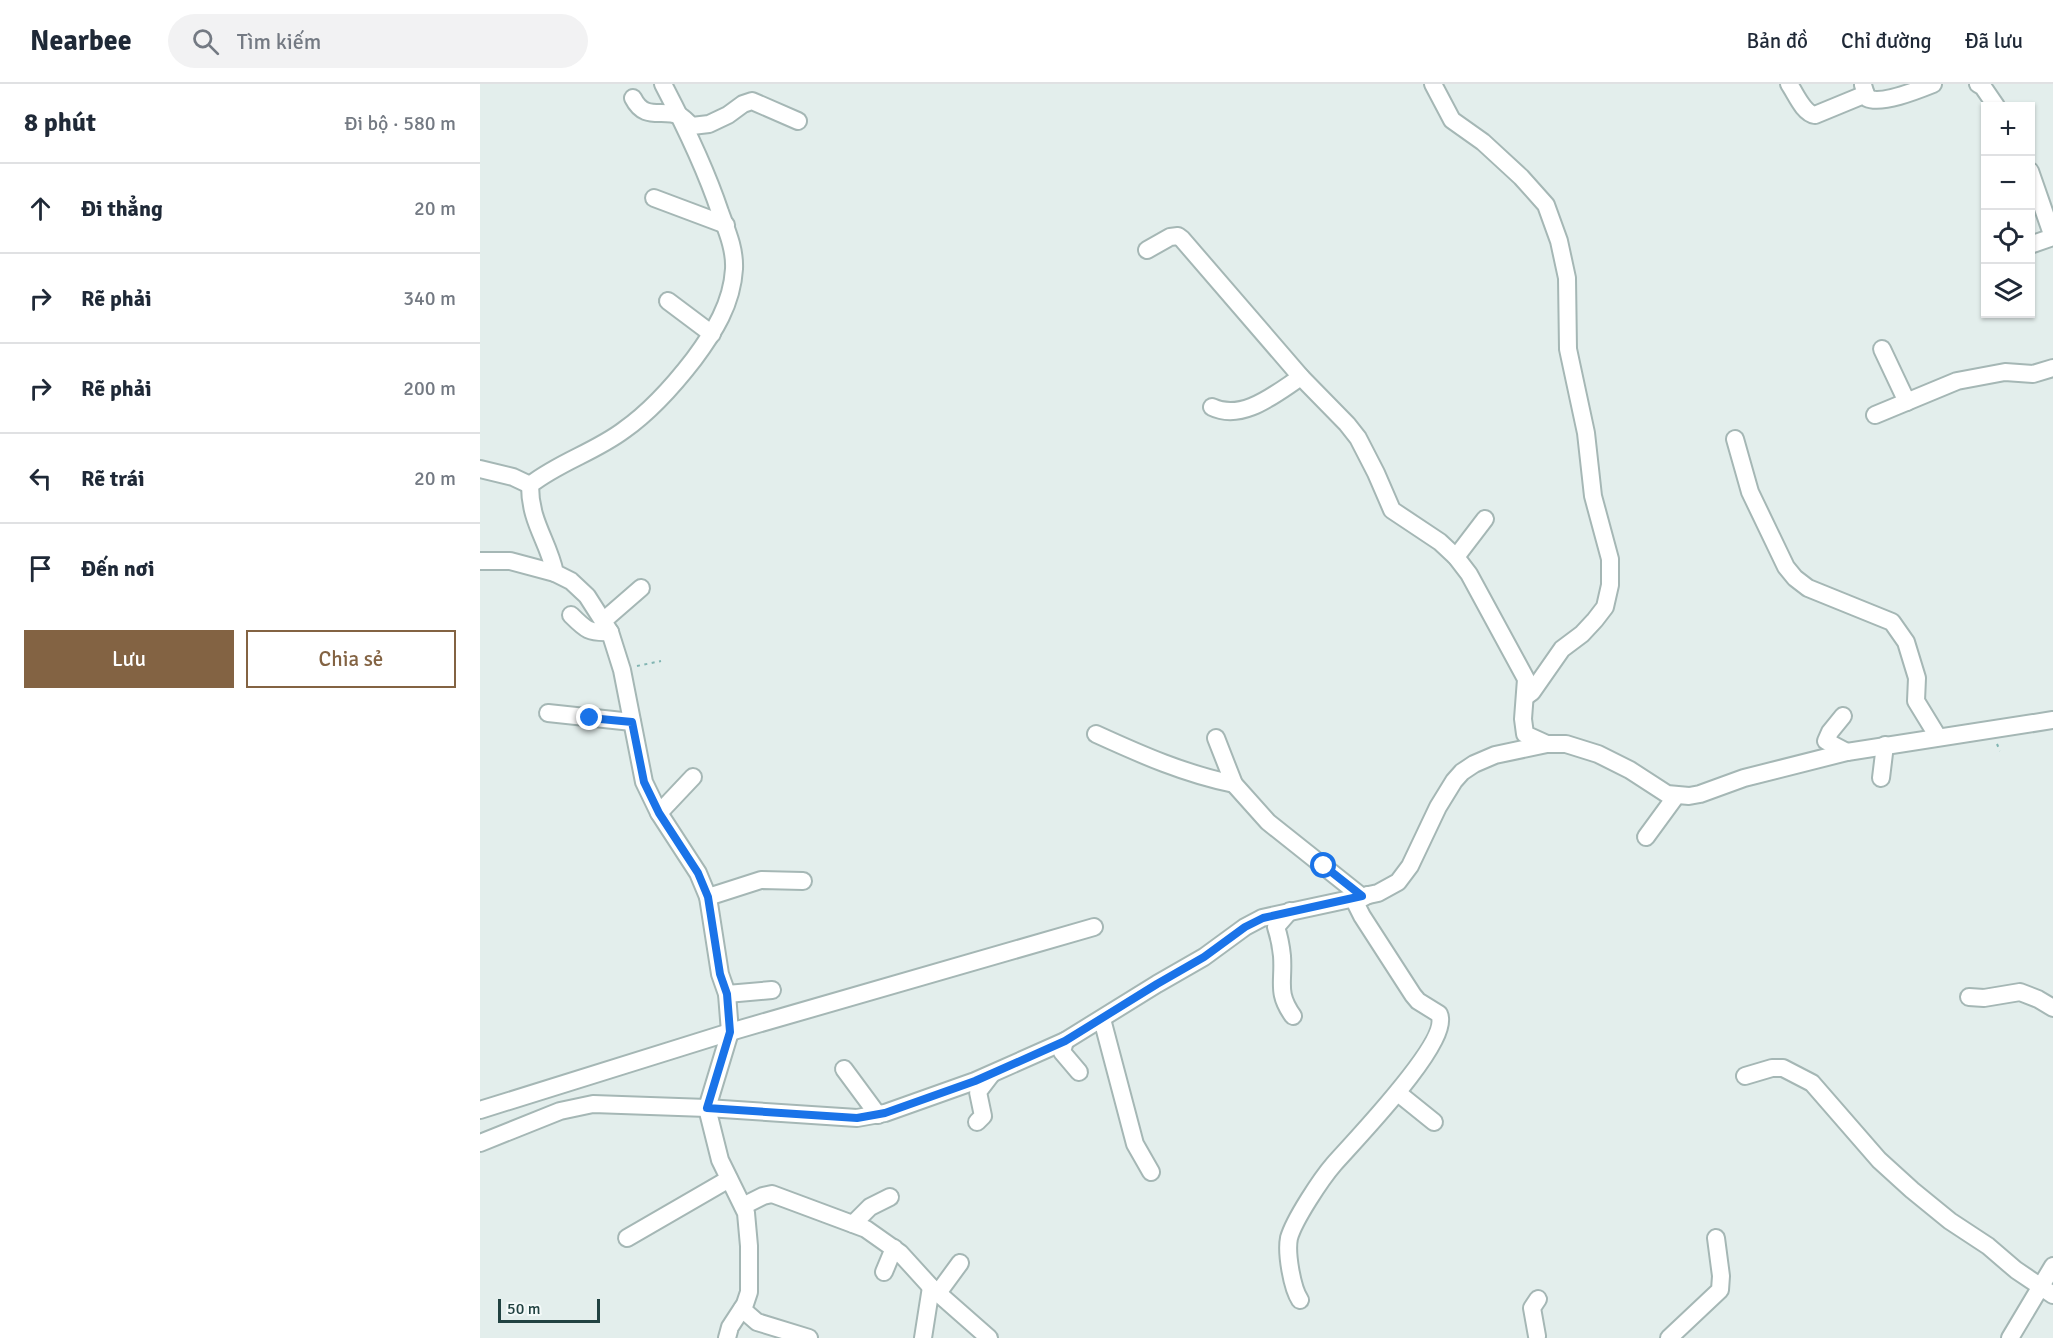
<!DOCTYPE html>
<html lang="vi">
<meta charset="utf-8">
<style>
body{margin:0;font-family:Signika,sans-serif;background:#f2f2f3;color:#1f2937}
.controls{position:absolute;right:18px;top:18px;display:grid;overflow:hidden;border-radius:0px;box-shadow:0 2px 4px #0004}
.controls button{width:54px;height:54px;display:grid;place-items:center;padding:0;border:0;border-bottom:2px solid #e0e1e3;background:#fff;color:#1f2937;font:30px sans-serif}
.scale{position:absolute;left:18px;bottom:15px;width:102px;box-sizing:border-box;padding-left:6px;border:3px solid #214241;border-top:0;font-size:16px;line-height:21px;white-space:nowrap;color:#214241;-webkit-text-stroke:4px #f4faf9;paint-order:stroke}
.stop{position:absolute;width:18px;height:18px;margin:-14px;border:4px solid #1a73e8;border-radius:50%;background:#fff}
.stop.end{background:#1a73e8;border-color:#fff;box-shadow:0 2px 6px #0008}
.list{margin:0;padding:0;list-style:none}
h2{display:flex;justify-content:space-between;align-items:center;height:78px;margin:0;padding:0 24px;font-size:26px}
h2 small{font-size:20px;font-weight:400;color:#747a83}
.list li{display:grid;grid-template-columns:39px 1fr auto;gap:18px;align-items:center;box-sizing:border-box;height:90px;padding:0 24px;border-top:2px solid #e0e1e3}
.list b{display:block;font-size:22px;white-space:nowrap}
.list em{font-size:20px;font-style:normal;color:#747a83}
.actions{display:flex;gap:12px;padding:18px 24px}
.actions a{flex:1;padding:14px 0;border:2px solid #836343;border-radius:0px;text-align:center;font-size:21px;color:#836343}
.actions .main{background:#836343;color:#fff}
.icon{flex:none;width:33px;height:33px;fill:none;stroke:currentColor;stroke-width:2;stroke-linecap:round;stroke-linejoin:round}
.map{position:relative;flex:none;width:1573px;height:1254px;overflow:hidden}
header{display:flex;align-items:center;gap:36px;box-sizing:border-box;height:84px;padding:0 30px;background:#fff;border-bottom:2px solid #e0e1e3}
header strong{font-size:28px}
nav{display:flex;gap:33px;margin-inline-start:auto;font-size:21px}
.search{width:420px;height:54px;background:#f2f2f3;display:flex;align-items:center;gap:15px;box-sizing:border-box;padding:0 21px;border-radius:33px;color:#747a83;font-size:22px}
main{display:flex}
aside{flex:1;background:#fff}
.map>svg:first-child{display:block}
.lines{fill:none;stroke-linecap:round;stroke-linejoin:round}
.minor-casing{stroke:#a5b7b5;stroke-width:20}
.path{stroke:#81b5b2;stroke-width:2;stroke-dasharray:3 4.5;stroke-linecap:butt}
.minor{stroke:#fff;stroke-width:16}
.route{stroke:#1a73e8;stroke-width:8}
</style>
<header>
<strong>Nearbee</strong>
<div class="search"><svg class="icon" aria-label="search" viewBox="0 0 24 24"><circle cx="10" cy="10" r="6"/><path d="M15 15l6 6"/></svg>Tìm kiếm</div>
<nav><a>Bản đồ</a><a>Chỉ đường</a><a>Đã lưu</a></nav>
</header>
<main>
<aside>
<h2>8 phút<small>Đi bộ · 580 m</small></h2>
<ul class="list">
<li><svg class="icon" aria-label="ahead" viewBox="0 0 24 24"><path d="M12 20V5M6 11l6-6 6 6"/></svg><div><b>Đi thẳng</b></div><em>20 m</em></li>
<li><svg class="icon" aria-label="right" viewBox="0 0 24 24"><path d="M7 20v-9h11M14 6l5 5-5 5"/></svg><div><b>Rẽ phải</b></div><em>340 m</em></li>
<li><svg class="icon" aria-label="right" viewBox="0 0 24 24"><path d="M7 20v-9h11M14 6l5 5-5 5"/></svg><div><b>Rẽ phải</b></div><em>200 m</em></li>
<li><svg class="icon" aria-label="left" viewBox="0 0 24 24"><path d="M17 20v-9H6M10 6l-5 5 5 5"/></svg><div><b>Rẽ trái</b></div><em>20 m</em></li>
<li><svg class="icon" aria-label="arrive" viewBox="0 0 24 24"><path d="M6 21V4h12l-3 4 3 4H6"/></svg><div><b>Đến nơi</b></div></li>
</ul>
<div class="actions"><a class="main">Lưu</a><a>Chia sẻ</a></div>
</aside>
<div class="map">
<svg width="1573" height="1254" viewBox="0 0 1573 1254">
<rect width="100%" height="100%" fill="#e3eeec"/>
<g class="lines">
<g class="minor-casing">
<g id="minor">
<path d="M183,0C205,42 225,83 240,128C247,147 255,165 254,185C252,220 234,248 214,275C194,301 171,327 144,346C115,368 79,378 50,401C50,439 68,456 75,489L91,497L107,512L130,548L142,586L164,698L179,729L218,789L228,813L240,890L247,910L250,948L227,1024L240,1076L266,1129L269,1162V1208L265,1220L250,1243L247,1254"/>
<path d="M953,0L972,36L1003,58L1041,93L1066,121L1079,157L1087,194L1088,265L1106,349L1113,412L1130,475V501L1125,523L1115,536L1102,550L1082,565L1052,608L1045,613"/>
<path d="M1309,0C1316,10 1323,29 1335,31L1386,10"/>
<path d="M1498,0L1503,3L1516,22"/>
<path d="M1383,1L1387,14C1401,21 1438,6 1453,0"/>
<path d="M153,14C165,38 182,24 200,32C204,34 208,39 212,42L229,40L248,31L263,20L272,17L318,37"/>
<path d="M1550,87L1573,153L1550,161"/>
<path d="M174,114L246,141"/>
<path d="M667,166L690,153L698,152L702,155L821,293L867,340L878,354L896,389L912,426L960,458L976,473L989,490L1046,595L1043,635L1045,650L1067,660"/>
<path d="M188,217L232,250"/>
<path d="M1402,265L1427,318"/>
<path d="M732,323C763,338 796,309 821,293"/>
<path d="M1395,331L1477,297L1525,288L1553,290L1573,284"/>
<path d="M1255,355L1270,408L1306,483L1315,494L1328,504L1412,538L1426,558L1437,594L1436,617L1458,653"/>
<path d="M0,385L33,393L50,401"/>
<path d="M976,473L1005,435"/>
<path d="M0,477H30L75,489"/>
<path d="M91,531C106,546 109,549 130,548"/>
<path d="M123,537L161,504"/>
<path d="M68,629L152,638"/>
<path d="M1363,632L1350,648L1346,657L1367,668"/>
<path d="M616,650C662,671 705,690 754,700"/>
<path d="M736,654L754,700L788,738L881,812"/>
<path d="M1401,694L1405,661"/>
<path d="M179,729L213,693"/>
<path d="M1166,753L1196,712"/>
<path d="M228,813L281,796L323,797"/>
<path d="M810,827L796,843C799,852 801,862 802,872C804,899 796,908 813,932"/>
<path d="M247,910L292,906"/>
<path d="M1489,913L1504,914L1540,908L1558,915L1573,924"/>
<path d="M622,935L655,1060L671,1088"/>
<path d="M585,957L582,968L599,988"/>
<path d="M364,985L398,1031"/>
<path d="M1265,992L1292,984H1303L1332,999L1399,1076L1432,1106L1470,1137L1508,1162L1536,1186L1573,1211"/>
<path d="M918,1009L954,1038"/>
<path d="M0,1026L250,948L614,843"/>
<path d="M497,1038L503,1032L498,1008L511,991"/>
<path d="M0,1059L80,1027L113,1020L227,1024L377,1034L405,1029L495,997L585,957L677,900L724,873L765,843L782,834L898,809L918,798L930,782L958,723L974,697L982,688L994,680L1015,671L1067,660H1086L1118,670L1150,686L1187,710L1209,712L1220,710L1264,694L1367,668L1573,636"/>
<path d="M263,1122L283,1112L292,1110L386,1145L420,1169L451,1203L509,1254"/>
<path d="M373,1140L390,1123L410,1113"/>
<path d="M147,1154L249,1095"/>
<path d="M404,1188L414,1164"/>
<path d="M458,1209L480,1179"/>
<path d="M820,1216C812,1204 806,1169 809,1154C814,1136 841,1095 854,1080C874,1057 972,957 959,930L938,917L933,911L882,832L875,818L888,811"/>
<path d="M262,1225L277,1238L329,1254"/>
<path d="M1057,1252L1052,1224L1058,1215"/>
<path d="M443,1254L451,1203"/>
<path d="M1189,1254L1240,1206L1241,1192L1236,1154"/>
<path d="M1530,1254L1573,1182"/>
</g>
</g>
<g class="path">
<path d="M157,582L181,577"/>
<path d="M1517,660L1520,667"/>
</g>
<use href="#minor" class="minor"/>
</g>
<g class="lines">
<path class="route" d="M110,634L152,638L164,698L179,729L218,789L228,813L240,890L247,910L250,948L227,1024L377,1034L405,1029L495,997L585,957L677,900L724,873L765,843L783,834L882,812L844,782"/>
</g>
</svg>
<div class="controls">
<button>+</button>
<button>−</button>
<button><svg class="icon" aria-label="locate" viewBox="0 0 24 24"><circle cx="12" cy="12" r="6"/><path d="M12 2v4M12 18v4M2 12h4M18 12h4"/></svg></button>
<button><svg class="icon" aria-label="layers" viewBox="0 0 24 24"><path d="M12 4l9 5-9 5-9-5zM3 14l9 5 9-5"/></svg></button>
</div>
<div class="scale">50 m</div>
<div class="stop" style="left:844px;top:782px"></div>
<div class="stop end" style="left:110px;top:634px"></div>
</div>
</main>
